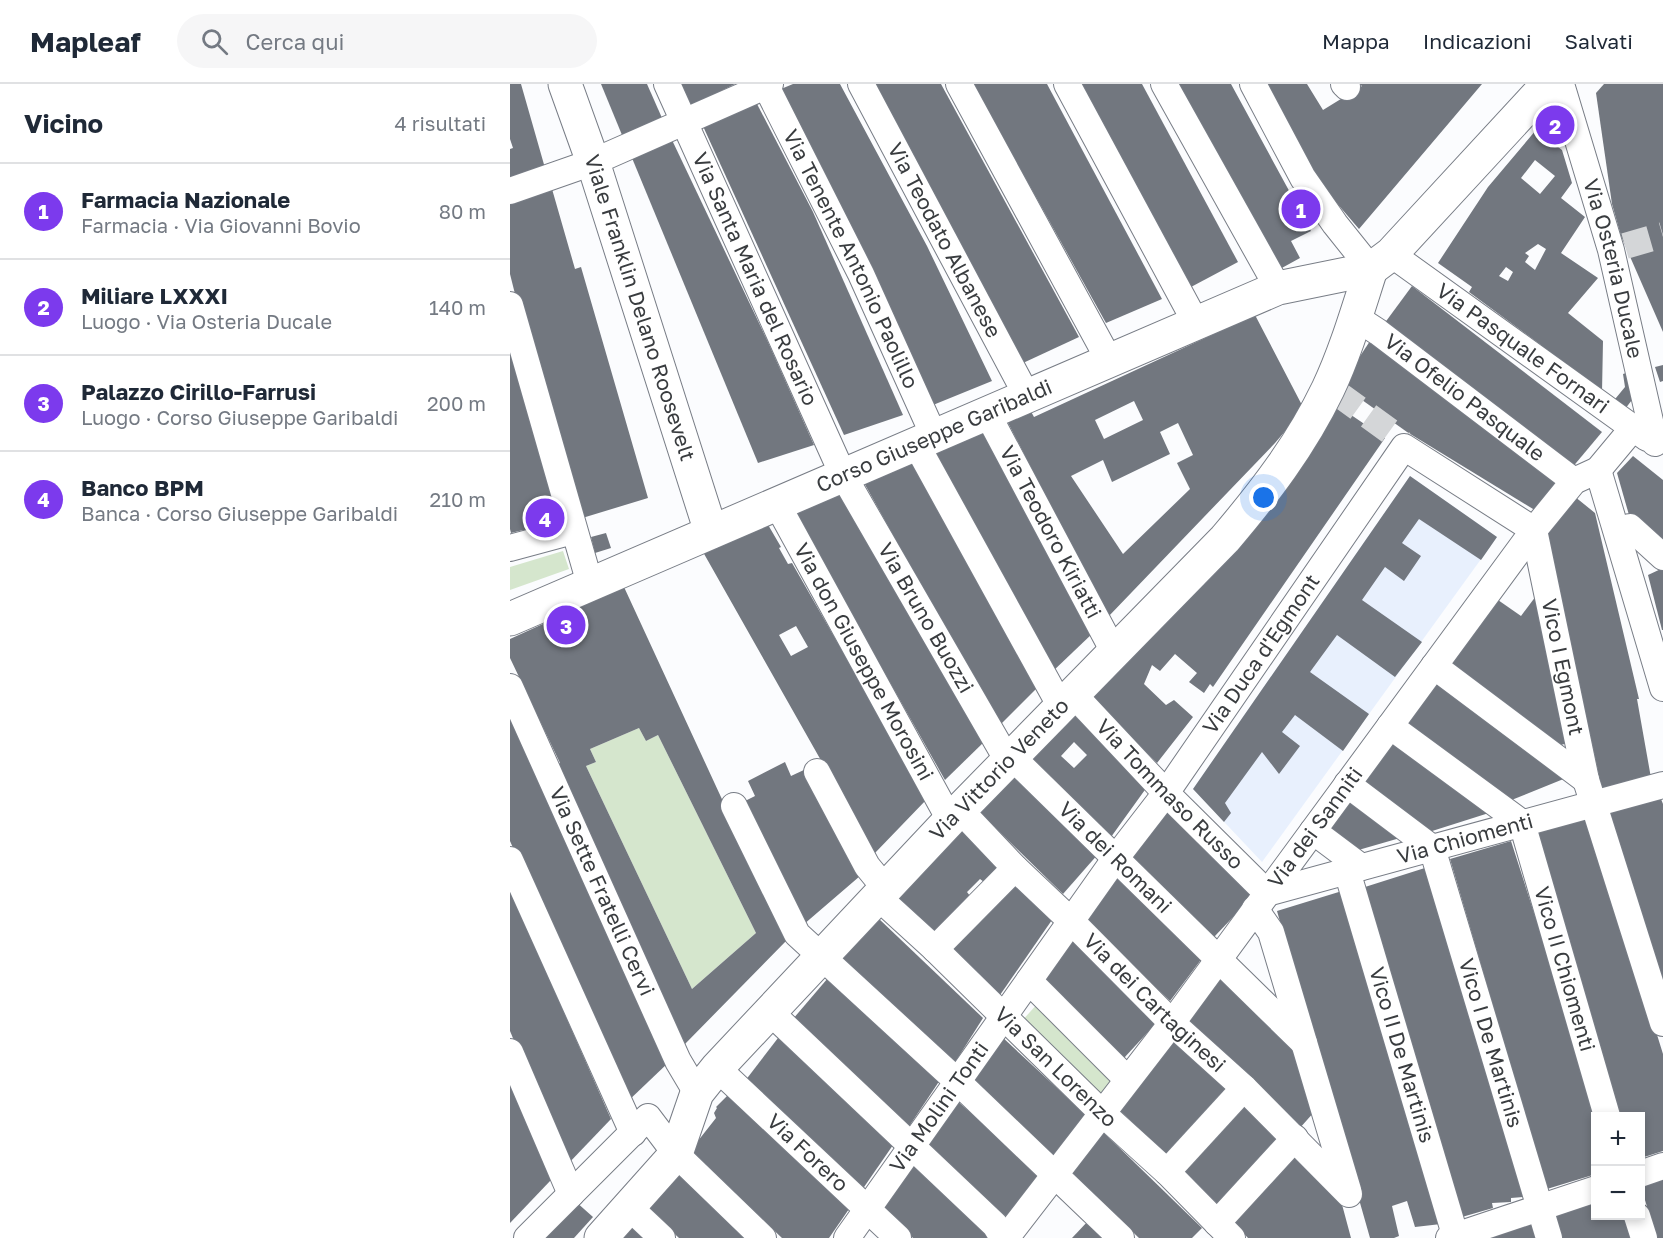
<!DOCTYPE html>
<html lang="it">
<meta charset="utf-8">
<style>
body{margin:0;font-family:"Golos Text",sans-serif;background:#f6f6f7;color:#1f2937}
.controls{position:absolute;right:18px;bottom:18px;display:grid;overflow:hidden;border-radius:0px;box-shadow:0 3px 9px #0003}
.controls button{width:54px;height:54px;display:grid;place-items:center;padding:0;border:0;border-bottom:2px solid #e0e1e3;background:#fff;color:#1f2937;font:30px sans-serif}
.you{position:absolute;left:754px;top:414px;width:21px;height:21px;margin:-15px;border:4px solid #fff;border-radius:50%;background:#1a73e8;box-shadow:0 0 0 9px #1a73e833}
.badge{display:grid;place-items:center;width:39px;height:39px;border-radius:50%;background:#7c3aed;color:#fff;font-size:20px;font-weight:700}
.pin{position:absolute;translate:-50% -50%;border:3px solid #fff;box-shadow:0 2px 6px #0006}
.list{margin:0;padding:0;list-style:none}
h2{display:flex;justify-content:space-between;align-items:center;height:78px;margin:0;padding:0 24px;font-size:26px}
h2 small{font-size:20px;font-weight:400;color:#747a83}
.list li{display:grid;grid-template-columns:39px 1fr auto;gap:18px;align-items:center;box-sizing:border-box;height:96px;padding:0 24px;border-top:2px solid #e0e1e3}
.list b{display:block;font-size:22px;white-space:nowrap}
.list p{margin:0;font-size:20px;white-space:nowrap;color:#747a83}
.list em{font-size:20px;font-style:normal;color:#747a83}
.icon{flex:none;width:33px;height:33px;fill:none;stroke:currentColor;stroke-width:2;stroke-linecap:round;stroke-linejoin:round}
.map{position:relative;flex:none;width:1153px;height:1154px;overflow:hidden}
header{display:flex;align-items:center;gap:36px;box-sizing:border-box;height:84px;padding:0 30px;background:#fff;border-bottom:2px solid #e0e1e3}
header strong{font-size:28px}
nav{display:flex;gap:33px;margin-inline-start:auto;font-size:21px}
.search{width:420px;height:54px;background:#f6f6f7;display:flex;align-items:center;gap:15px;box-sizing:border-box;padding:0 21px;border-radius:33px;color:#747a83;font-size:22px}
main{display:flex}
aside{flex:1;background:#fff}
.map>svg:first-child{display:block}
.built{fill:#e8f0fd}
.green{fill:#d5e6cd}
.building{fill:#72777f;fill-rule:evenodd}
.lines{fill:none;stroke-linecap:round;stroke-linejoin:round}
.street-tunnel{stroke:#d4d6d8;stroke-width:26;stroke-dasharray:26 13;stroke-linecap:butt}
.street-casing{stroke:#787d86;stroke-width:28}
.secondary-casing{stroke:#787d86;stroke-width:35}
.street{stroke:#fff;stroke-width:26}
.secondary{stroke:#fff;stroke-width:33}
.labels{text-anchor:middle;stroke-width:6;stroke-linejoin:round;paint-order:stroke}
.street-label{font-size:21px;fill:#393c3f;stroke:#fff}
</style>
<header>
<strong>Mapleaf</strong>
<div class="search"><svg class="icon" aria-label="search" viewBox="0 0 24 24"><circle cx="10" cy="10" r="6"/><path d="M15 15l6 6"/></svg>Cerca qui</div>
<nav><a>Mappa</a><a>Indicazioni</a><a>Salvati</a></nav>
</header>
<main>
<aside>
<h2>Vicino<small>4 risultati</small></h2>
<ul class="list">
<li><span class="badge">1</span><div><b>Farmacia Nazionale</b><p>Farmacia · Via Giovanni Bovio</p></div><em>80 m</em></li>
<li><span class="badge">2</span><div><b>Miliare LXXXI</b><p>Luogo · Via Osteria Ducale</p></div><em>140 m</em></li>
<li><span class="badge">3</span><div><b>Palazzo Cirillo-Farrusi</b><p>Luogo · Corso Giuseppe Garibaldi</p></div><em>200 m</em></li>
<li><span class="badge">4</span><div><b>Banco BPM</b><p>Banca · Corso Giuseppe Garibaldi</p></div><em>210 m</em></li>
</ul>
</aside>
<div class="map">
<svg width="1153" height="1154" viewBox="0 0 1153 1154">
<rect width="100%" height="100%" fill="#fbfcfe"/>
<path class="built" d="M900,392L987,453L752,778L683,705Z"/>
<g class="green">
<path d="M53,467L59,485L0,506V483Z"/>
<path d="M129,644L136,657L148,651L246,849L182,905L76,682L86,678L80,665Z"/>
<path d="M530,917L609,997L592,1018L510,939Z"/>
</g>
<g class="building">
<path d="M0,0H11L35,84L0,96V65L3,64L0,55Z"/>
<path d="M91,0H137L152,34L112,51Z"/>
<path d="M171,0H225L181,22Z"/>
<path d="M283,0H330L417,162L482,297L423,321L366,191L271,5Z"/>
<path d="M363,0H431L569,253L513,279Z"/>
<path d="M463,0H537L652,215L596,239Z"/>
<path d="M571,0H632L728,178L681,203Z"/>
<path d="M667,0H721L801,147L781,157L790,174L770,185Z"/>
<path d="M754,0H797L813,26L852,2L849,0H972L849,145L801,89Z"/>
<path d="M1094,0H1153V248L1111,152L1102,120L1086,9Z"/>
<path d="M246,18L303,128L393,331L334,351L192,40Z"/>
<path d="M1026,46L1052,66L1062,99L1051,114L1075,133L1051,169L1088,194L1058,229L1093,257L1092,308L1027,266L1031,261L959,208L962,203L928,179L978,103ZM1025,76L1045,92L1030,110L1011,94ZM1028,160L1036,165L1025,186L1015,178L1019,172L1015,169ZM996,183L1003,188L998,197L989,192Z"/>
<path d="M162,56L258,258L304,361L248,379L122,74Z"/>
<path d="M42,105L65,185L71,183L138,414L69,435L67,410L25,263L20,264L14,239L18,238L11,214H6L0,190V118Z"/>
<path d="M902,202L1092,348L1061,385L874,240Z"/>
<path d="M745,231L794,325L765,359L598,533L495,333L518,322L524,333ZM624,317L633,336L594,355L585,336ZM668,339L683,371L667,379L680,405L613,470L561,392L593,376L602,398L660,370L650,348Z"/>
<path d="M862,254L1049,398L1028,428L897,348L831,301Z"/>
<path d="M0,262L55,437L45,440V437L32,440L33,444L14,450L13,446L1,449L0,445Z"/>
<path d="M1153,281V297L1150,298L1145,283Z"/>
<path d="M1122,287L1128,308L1112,329L1101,320L1115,303L1113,290Z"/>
<path d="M822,318L875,354L703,603L700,600L694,609L679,598L687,589L665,570L650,587L642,581L634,600L656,621L664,616L683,633L647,679L575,609Z"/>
<path d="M473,343L584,548L541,589L424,365Z"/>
<path d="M1123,372L1153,396V460L1119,431L1107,389Z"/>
<path d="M401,377L528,603L489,642L353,397Z"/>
<path d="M900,392L987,453L971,476L909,435L892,459L911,472L894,497L875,483L852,516L912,558L885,593L827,551L800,588L859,630L833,667L785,631L772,648L790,662L769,690L752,668L715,719L721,729L714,738L683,705Z"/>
<path d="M333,403L476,656L435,696L285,430Z"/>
<path d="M1064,412L1085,429L1129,615H1127L1141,694L1092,706L1037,448Z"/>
<path d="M257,439L271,463L269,464L278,480L282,479L417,715L364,770L193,468ZM286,542L298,563L281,572L269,551Z"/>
<path d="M96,449L101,464L85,469L81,453Z"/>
<path d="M1153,484V546H1152L1138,491Z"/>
<path d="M114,503L277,856L175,960L47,681L50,679L0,574V555ZM129,644L136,657L148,651L246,849L182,905L76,682L86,678L80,665Z"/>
<path d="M1026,512L1059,659L1046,662L936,579L988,516L1011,532Z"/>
<path d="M924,595L1056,694L999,717L891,639Z"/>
<path d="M0,626L159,978L116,1019L0,757Z"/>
<path d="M559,626L637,703L601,753L519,671ZM564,658L577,671L564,684L551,672Z"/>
<path d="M882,656L982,728L919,748L853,696Z"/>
<path d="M275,678L281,692L296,685L350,792L293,841L231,719L245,712L238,697Z"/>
<path d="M504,687L589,769L553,810L467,726Z"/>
<path d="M1149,710L1153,720V902L1098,727Z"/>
<path d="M839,715L890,754L845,767L819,743Z"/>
<path d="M659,726L746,809L704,853L617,770Z"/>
<path d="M1078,729L1153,970V1067L1131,1074V1032H1110L1023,750Z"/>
<path d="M451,743L490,781L474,798L470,795L457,808L460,812L424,847L385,811Z"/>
<path d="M1001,757L1089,1032H1086V1090L1037,1105L940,775Z"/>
<path d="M918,783L1013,1113L1001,1114V1118L982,1119L983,1124L952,1133L855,803Z"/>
<path d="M606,787L693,873L660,917L574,836Z"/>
<path d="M505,796L544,833L490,911L440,863Z"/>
<path d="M0,806L101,1035L56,1082L0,947Z"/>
<path d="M832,807L931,1140L905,1143L897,1117L882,1122L889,1152L884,1154H860L767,827Z"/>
<path d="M367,833L473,934L444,980L331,875Z"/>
<path d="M563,856L650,935L614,974L528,895Z"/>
<path d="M709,890L789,967L805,1027L789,1045L755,1008L675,933Z"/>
<path d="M318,894L430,996L398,1044L283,935Z"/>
<path d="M662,950L722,1007L658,1072L607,1024Z"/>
<path d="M490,951L576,1031L544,1073L459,994Z"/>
<path d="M268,954L383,1061L352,1106L235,997Z"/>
<path d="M0,996L41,1096L0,1139Z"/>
<path d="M217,1012H219L339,1125L319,1154H272L180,1067L206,1034L204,1029L207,1024L206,1023Z"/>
<path d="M446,1016L535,1092L499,1135L410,1058Z"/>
<path d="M733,1018L772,1058L711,1123L670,1086Z"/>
<path d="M590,1045L692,1144L682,1154H629L559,1087Z"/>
<path d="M786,1066L830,1113L841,1154H738L721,1136L765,1095L763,1093Z"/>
<path d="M400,1075L484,1154H403L370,1122Z"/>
<path d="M164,1083L239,1154H169L134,1121Z"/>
<path d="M1153,1086V1154H1143V1142L1131,1103V1094Z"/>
<path d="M1086,1110V1132H1117L1124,1154H1049L1040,1124Z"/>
<path d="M65,1117L83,1133L64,1154H32Z"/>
<path d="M1020,1131L1026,1154H957Z"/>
<path d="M579,1136L599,1154H562Z"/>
<path d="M122,1140L137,1154H112Z"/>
</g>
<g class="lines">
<g class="street-tunnel">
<path d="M1115,162L1153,151"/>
<path d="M827,309L885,351L894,363"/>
</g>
<g class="street-casing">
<g id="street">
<path id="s1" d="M157,0L333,391L498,677"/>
<path id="s2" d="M255,0L351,190L424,352"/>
<path id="s3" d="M351,0L517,312"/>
<path d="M449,0L599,276"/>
<path d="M557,0L686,239"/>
<path d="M654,0L768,204"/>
<path d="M743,0L793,94L825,140L861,185"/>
<path d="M834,0L837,3"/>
<path id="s4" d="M1051,0L1101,166L1145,359"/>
<path d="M0,107L83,78L260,0"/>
<path id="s5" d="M881,170L1137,354"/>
<path d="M0,221L80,500"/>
<path id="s6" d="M845,233L868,248L1064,397"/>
<path id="s7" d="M477,329L604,568"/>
<path d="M406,360L551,623"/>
<path d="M1088,386L1153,604"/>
<path id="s8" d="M267,420L440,736"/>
<path id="s9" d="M1024,446L1076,696L1153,939"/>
<path d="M1107,447L1120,443L1153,473"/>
<path d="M0,464L63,447"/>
<path d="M924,582L1076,696"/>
<path id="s10" d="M0,603L168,977L187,1009"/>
<path id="s11" d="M564,611L656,709L757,809L1153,701"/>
<path id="s12" d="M880,642L1012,739L1097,1032"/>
<path id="s13" d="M502,673L794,959"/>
<path d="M307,688L357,782L375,804"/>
<path id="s14" d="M837,700L922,764L1039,1154"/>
<path d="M224,722L287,850L448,998L611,1154"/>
<path id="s15" d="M450,726L505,784L561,837L662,939L734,1004L839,1110"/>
<path d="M803,747L851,783"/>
<path d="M0,776L123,1049"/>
<path id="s16" d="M837,787L946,1154"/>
<path id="s17" d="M368,813L425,865L592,1029L657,1088L722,1154"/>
<path d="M745,825L761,848L838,1106"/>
<path d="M425,865L505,784"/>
<path d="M519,897L617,995"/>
<path d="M260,928L485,1141L493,1154"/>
<path d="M0,968L61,1110"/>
<path id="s18" d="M207,984L388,1154"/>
<path d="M657,1088L734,1004"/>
<path d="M1130,1090L1153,1082"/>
<path d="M118,1122L152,1154"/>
<path d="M1127,1132L1134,1154"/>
<path d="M707,1139L785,1054"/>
<path d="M17,1154L138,1033L166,1070L253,1154"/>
<path id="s19" d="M337,1154L605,775L656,709L894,363L1024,446"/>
<path id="s20" d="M496,1154L662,939L1024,446L1064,397L1088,386L1123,344"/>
<path d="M939,1154L1086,1105"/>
</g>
</g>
<g class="secondary-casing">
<g id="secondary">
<path id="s21" d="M55,0L83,78L201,448"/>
<path id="s22" d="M0,535L768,204L861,185L881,170L1038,0"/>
<path id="s23" d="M91,1154L166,1070L187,1009L207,984L440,736L715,455C755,408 791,361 818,305C836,267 848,225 861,185"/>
</g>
</g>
<use href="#street" class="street"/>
<use href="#secondary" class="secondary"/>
</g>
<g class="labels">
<g class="street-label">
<text dy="7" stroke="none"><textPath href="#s3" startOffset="177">Via Teodato Albanese</textPath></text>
<text dy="7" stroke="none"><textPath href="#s2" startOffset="195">Via Tenente Antonio Paolillo</textPath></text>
<text dy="7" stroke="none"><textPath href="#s4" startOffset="192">Via Osteria Ducale</textPath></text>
<text dy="7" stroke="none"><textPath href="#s1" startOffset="214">Via Santa Maria del Rosario</textPath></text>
<text dy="7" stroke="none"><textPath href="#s21" startOffset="236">Viale Franklin Delano Roosevelt</textPath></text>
<text dy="7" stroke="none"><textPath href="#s5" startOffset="162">Via Pasquale Fornari</textPath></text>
<text dy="7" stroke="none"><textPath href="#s6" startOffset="136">Via Ofelio Pasquale</textPath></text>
<text dy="7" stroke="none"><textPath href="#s22" startOffset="462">Corso Giuseppe Garibaldi</textPath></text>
<text dy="7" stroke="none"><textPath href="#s7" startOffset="135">Via Teodoro Kiriatti</textPath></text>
<text dy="7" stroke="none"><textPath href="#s1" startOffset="594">Via Bruno Buozzi</textPath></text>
<text dy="7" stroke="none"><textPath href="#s19" startOffset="716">Via Duca d'Egmont</textPath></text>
<text dy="7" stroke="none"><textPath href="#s8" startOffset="180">Via don Giuseppe Morosini</textPath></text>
<text dy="7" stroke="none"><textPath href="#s9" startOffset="140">Vico I Egmont</textPath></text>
<text dy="7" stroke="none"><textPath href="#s23" startOffset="620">Via Vittorio Veneto</textPath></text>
<text dy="7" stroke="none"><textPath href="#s11" startOffset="138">Via Tommaso Russo</textPath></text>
<text dy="7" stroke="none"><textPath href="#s20" startOffset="514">Via dei Sanniti</textPath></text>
<text dy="7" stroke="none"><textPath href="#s11" startOffset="482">Via Chiomenti</textPath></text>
<text dy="7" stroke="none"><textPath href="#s13" startOffset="144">Via dei Romani</textPath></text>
<text dy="7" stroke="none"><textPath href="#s10" startOffset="224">Via Sette Fratelli Cervi</textPath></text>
<text dy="7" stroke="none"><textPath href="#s12" startOffset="316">Vico II Chiomenti</textPath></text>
<text dy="7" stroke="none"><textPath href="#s15" startOffset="274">Via dei Cartaginesi</textPath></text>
<text dy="7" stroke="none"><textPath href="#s14" startOffset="310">Vico I De Martinis</textPath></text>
<text dy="7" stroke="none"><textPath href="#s16" startOffset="192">Vico II De Martinis</textPath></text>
<text dy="7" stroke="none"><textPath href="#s17" startOffset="246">Via San Lorenzo</textPath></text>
<text dy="7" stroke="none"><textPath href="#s19" startOffset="160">Via Molini Tonti</textPath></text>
<text dy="7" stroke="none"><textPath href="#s18" startOffset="124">Via Forero</textPath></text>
</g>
</g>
</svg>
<div class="controls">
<button>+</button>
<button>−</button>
</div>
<div class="you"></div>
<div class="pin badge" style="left:791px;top:125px">1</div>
<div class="pin badge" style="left:1045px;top:41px">2</div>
<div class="pin badge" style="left:56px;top:541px">3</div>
<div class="pin badge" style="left:35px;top:434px">4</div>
</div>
</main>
